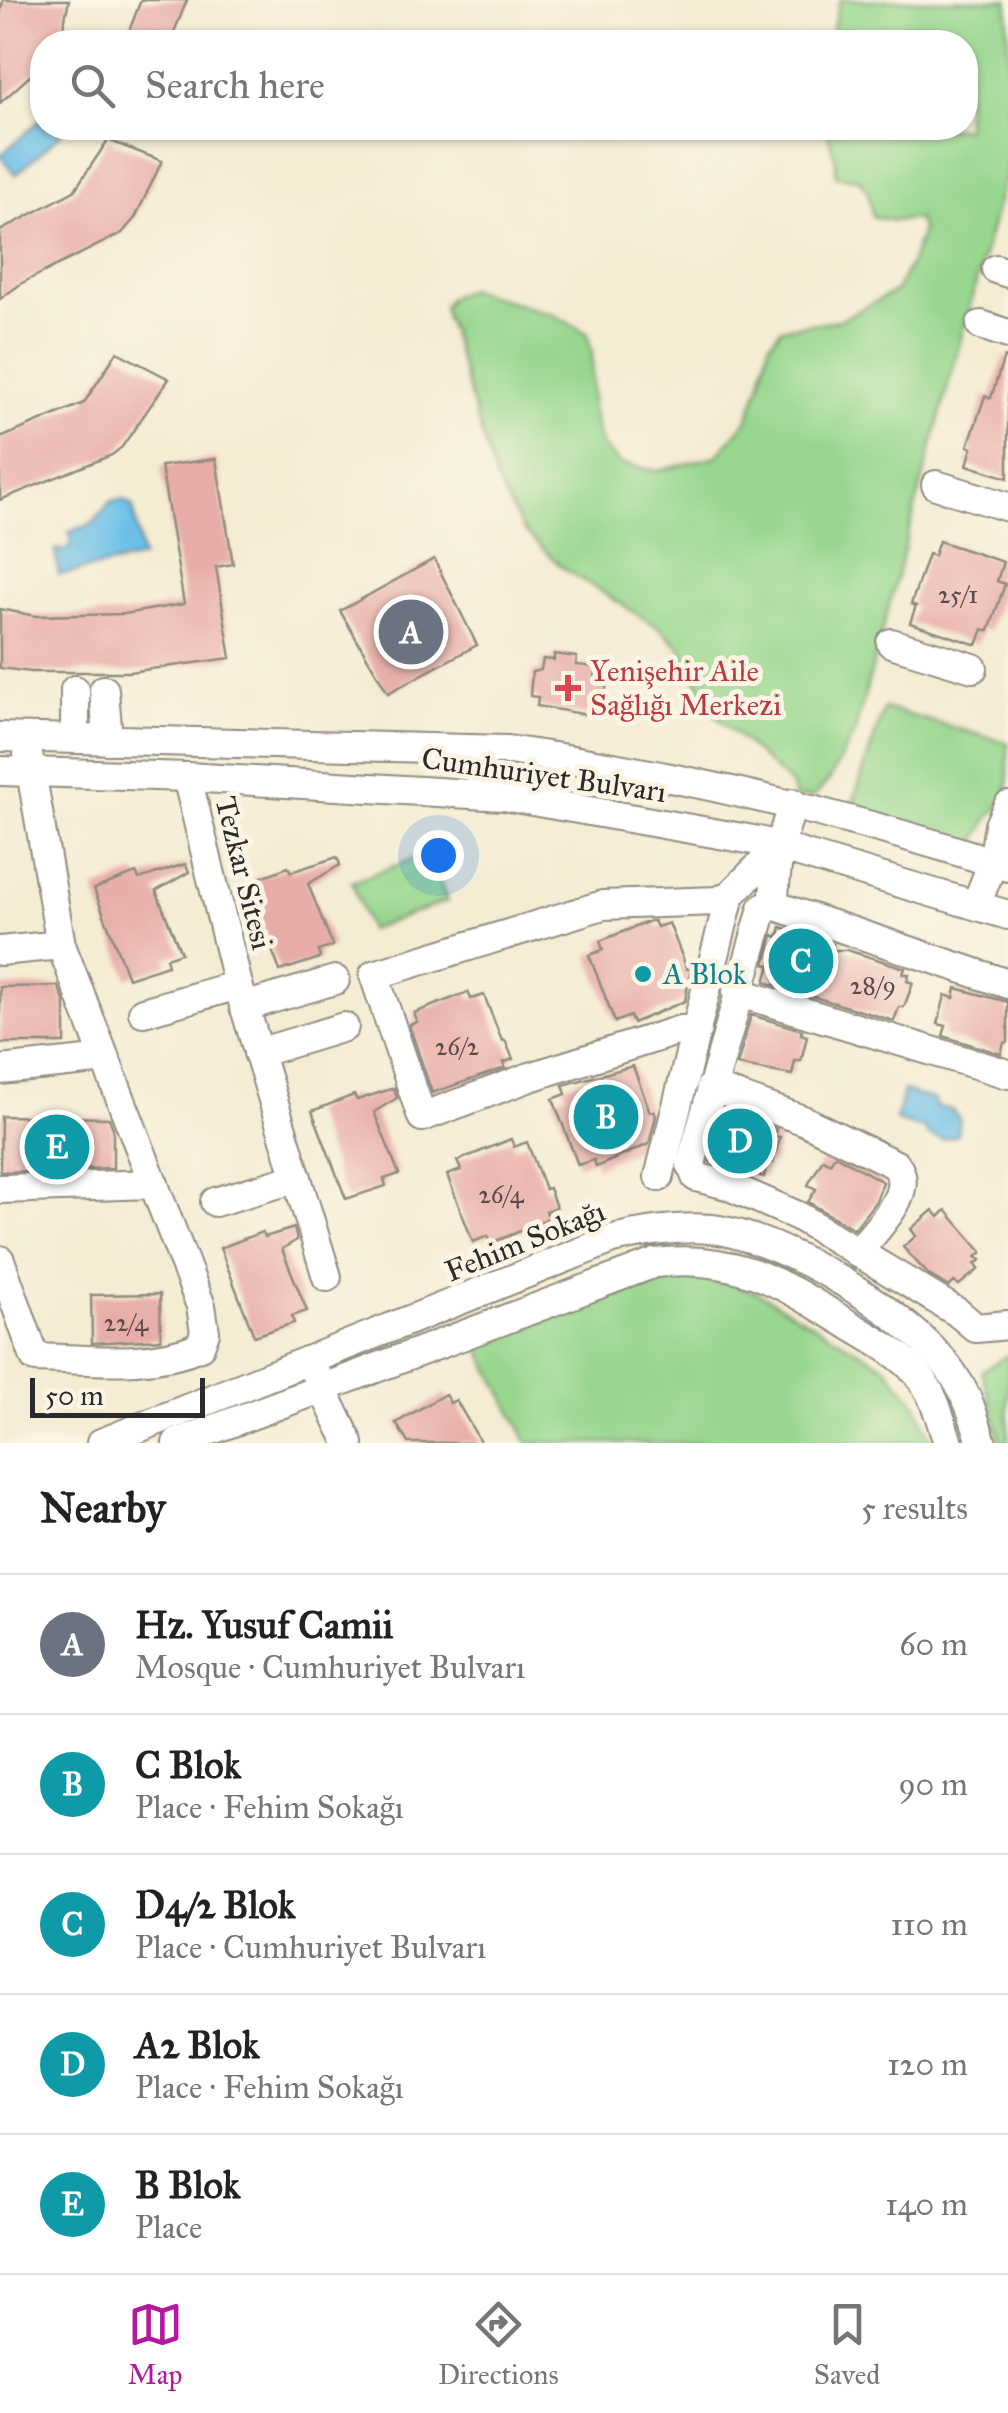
<!DOCTYPE html>
<meta charset="utf-8">
<style>
body{margin:0;font-family:"IM FELL Great Primer",serif;background:#f2f2f2;color:#222}
.scale{position:absolute;left:30px;bottom:25px;width:175px;box-sizing:border-box;padding-left:10px;border:5px solid #2b2b2b;border-top:0;font-size:28px;line-height:35px;white-space:nowrap;color:#2b2b2b;-webkit-text-stroke:8px #fcf5e5;paint-order:stroke}
.you{position:absolute;left:438px;top:855px;width:35px;height:35px;margin:-25px;border:8px solid #fff;border-radius:50%;background:#1a73e8;box-shadow:0 0 0 15px #1a73e833}
.badge{display:grid;place-items:center;width:65px;height:65px;border-radius:50%;background:#b5179e;color:#fff;font-size:32px;font-weight:700}
.pin{position:absolute;translate:-50% -50%;border:5px solid #fff;box-shadow:0 2px 10px #0006}
.list{margin:0;padding:0;list-style:none}
h2{display:flex;justify-content:space-between;align-items:center;height:130px;margin:0;padding:0 40px;font-size:42px}
h2 small{font-size:32px;font-weight:400;color:#767676}
.list li{display:grid;grid-template-columns:65px 1fr auto;gap:30px;align-items:center;box-sizing:border-box;height:140px;padding:0 40px;border-top:2px solid #e0e0e0}
.list b{display:block;font-size:38px;white-space:nowrap}
.list p{margin:0;font-size:32px;white-space:nowrap;color:#767676}
.list em{font-size:32px;font-style:normal;color:#767676}
.icon{flex:none;width:55px;height:55px;fill:none;stroke:currentColor;stroke-width:2;stroke-linecap:round;stroke-linejoin:round}
.map{position:relative;flex:none;width:1008px;height:1443px;overflow:hidden}
.search{position:absolute;background:#fff;box-shadow:0 2px 8px #0004;left:30px;right:30px;top:30px;height:110px;display:flex;align-items:center;gap:25px;box-sizing:border-box;padding:0 35px;border-radius:40px;color:#767676;font-size:38px}
.sheet{height:830px;background:#fff}
nav{display:flex;justify-content:space-around;align-items:center;box-sizing:border-box;height:140px;border-top:2px solid #e0e0e0;background:#fff;font-size:28px;color:#767676}
nav a{display:grid;justify-items:center;gap:5px}
nav .on{color:#b5179e}
.map>svg:first-child{display:block}
.green{fill:#97d78e;stroke:#61815c;stroke-width:2.5}
.water{fill:#6cc0e8;stroke:#4c768a;stroke-width:2.5}
.building{fill:#e8ada9}
.lines{fill:none;stroke-linecap:round;stroke-linejoin:round}
.minor-casing{stroke:#908c7f;stroke-width:32}
.minor{stroke:#fff;stroke-width:28}
.health-dot{fill:#e0444e;stroke:#fcf5e5;stroke-width:4}
.culture-dot{fill:#0f9aa8;stroke:#fcf5e5;stroke-width:4}
.labels{text-anchor:middle;stroke-width:10;stroke-linejoin:round;paint-order:stroke}
.number-label{font-size:25px;fill:#5a4c4a}
.health-label{font-size:30px;fill:#be3a42;stroke:#fcf5e5;text-anchor:start}
.street-label{font-size:30px;fill:#2b2b2b;stroke:#fcf5e5}
.culture-label{font-size:30px;fill:#0d838f;stroke:#fcf5e5;text-anchor:start}
</style>
<div class="map">
<svg width="1008" height="1443" viewBox="0 0 1008 1443">
<rect width="100%" height="100%" fill="#fcf5e5"/>
<filter id="ink" filterUnits="userSpaceOnUse"><feTurbulence type="fractalNoise" baseFrequency=".01" numOctaves="2"/><feDisplacementMap in="SourceGraphic" scale="20" xChannelSelector="R" yChannelSelector="G"/><feConvolveMatrix kernelMatrix="1 2 1 2 8 2 1 2 1" color-interpolation-filters="sRGB"/></filter>
<filter id="wash" filterUnits="userSpaceOnUse"><feTurbulence type="fractalNoise" baseFrequency=".0048" numOctaves="4" result="noise"/><feDisplacementMap in="SourceGraphic" scale="40" xChannelSelector="R" yChannelSelector="G"/><feGaussianBlur stdDeviation="2.25" result="paint"/><feColorMatrix in="noise" values="0 0 0 0 0 0 0 0 0 0 0 0 0 0 0 0 0 1.4 0 .05"/><feComposite in="paint" operator="in"/></filter>
<g filter="url(#wash)">
<rect width="100%" height="100%" fill="#f4ecd3"/>
<g class="green">
<path d="M840,0H1008V164L855,731L830,779L814,797L795,798L791,785L712,712L680,647L661,629L562,567L524,531L496,481L443,307L449,298L469,289L554,315L587,333L592,353V409L601,445L620,464L658,471L717,456L748,419L760,385L769,344L782,328L840,320L896,291L911,262L922,231L918,219L894,221L873,217L868,192L859,179L836,176V161L826,128H966V42H829Z"/>
<path d="M884,708L1008,743V797L988,819L965,861L846,824Z"/>
<path d="M429,853L447,901L369,930L352,882Z"/>
<path d="M685,1278L721,1282L756,1292L885,1366L916,1403L932,1443H528L479,1348C545,1321 612,1284 685,1278Z"/>
<path d="M1008,1355V1443H1001L982,1371Z"/>
</g>
<g class="water">
<path d="M42,118V128H56L61,134L16,175L0,156Z"/>
<path d="M123,500L133,507L142,558L59,575L55,550L68,549L72,541L69,532L94,523L110,502Z"/>
<path d="M903,1091L935,1100V1106L952,1110L960,1120L957,1135L942,1140L927,1135L926,1130L896,1121Z"/>
</g>
<g id="blocks">
<g class="building">
<path d="M3,0H69L60,42H42V65L0,103V15Z"/>
<path d="M141,0H187L170,42H157L129,31Z"/>
<path d="M108,140L162,161L135,218L122,233L22,283L0,299V231L74,191Z"/>
<path d="M117,352L169,379L122,447L112,455L0,500V438L84,403Z"/>
<path d="M1004,357L1008,358V478L967,465L972,448L968,446L985,396L991,398Z"/>
<path d="M216,459L233,564L216,567L231,658L129,672H31L0,668V609L36,616L124,614L184,604L161,466Z"/>
<path d="M939,541L1003,562L997,581L1005,584L989,631L983,629L977,645L910,623L916,606L911,604L928,554L934,556Z"/>
<path d="M434,559L477,645L388,693L340,611Z"/>
<path d="M554,654L577,657L576,665L597,667L595,678L607,680L604,708L589,706L588,715L537,706L538,697L530,696L532,672L541,670L543,659L554,660Z"/>
<path d="M337,857L340,865L308,884L333,946L318,951L320,958L280,971L246,883L288,867L291,872Z"/>
<path d="M185,864L189,872L156,891L181,953L166,958L168,965L128,978L94,889L136,873L139,879Z"/>
<path d="M650,921H654L657,927L669,923L687,969L691,968L685,1001L633,1023L630,1016L615,1022L589,955L603,950L600,941Z"/>
<path d="M781,927L833,944L832,950H847L905,968L903,974H909L907,981L913,983L904,1007H899L894,1021L765,982L770,965L765,964L773,935L778,937Z"/>
<path d="M58,986L65,1003V1043H0V987Z"/>
<path d="M956,988L1008,1002V1042L1004,1043L1001,1054L943,1036L946,1026L938,1024L945,995L954,998Z"/>
<path d="M468,992L471,999L484,995L502,1041L505,1040L513,1059L503,1063L505,1068L432,1093L409,1025L417,1022L414,1013Z"/>
<path d="M751,1015L802,1030L801,1034L807,1036L801,1061H795L792,1075L737,1065Z"/>
<path d="M633,1066L650,1112L654,1111L656,1116L649,1144L596,1167L594,1160L578,1165L553,1099L566,1094L563,1085Z"/>
<path d="M394,1088L397,1098L374,1112L399,1174L384,1179L386,1186L346,1199L312,1111L354,1095L357,1100Z"/>
<path d="M724,1111L776,1129L774,1136L780,1137L773,1163H767L764,1177L710,1162Z"/>
<path d="M1,1116L109,1118L113,1128V1168L0,1172Z"/>
<path d="M511,1139L514,1147L527,1142L545,1189L549,1188L556,1207L546,1211L549,1218L511,1235L491,1243L488,1236L473,1242L447,1175L461,1170L457,1161Z"/>
<path d="M835,1155L883,1182L876,1201L854,1229L808,1202L816,1189L808,1185L823,1159L830,1163Z"/>
<path d="M933,1210L939,1217L946,1210L982,1252L976,1257L981,1260L975,1264L979,1269L959,1285L954,1282L949,1287L929,1275L903,1247L916,1236L911,1229Z"/>
<path d="M294,1228L297,1240L282,1249L307,1311L292,1316L294,1323L254,1336L220,1248L262,1232L265,1237Z"/>
<path d="M160,1294L161,1339L92,1343L91,1295Z"/>
<path d="M445,1394L450,1403L456,1400L481,1443H408L396,1423Z"/>
</g>
</g>
</g>
<g filter="url(#ink)">
<use href="#blocks" fill-opacity="0" stroke="#908c7f" stroke-width="2.5"/>
<g class="lines">
<g class="minor-casing">
<g id="minor">
<path d="M996,269L1008,273"/>
<path d="M981,325L1008,334"/>
<path d="M936,485L1008,507"/>
<path d="M891,643L973,668"/>
<path d="M104,690L108,740"/>
<path d="M0,737L508,750C678,774 845,814 1008,867"/>
<path d="M75,739V690"/>
<path d="M0,771L187,777L504,796L759,841L1008,915"/>
<path d="M187,777L238,985L327,1277"/>
<path d="M793,803L779,847L773,905L1008,984"/>
<path d="M773,905L763,908L691,1164L696,1177L727,1185L798,1216L957,1312L976,1328L1008,1325"/>
<path d="M976,905L993,862L999,825L1008,806"/>
<path d="M0,951L61,945"/>
<path d="M737,992L1008,1074"/>
<path d="M244,1007L335,980"/>
<path d="M143,1012L238,985"/>
<path d="M697,1030H680L530,1077L422,1117L374,975L603,905L718,901L730,895L779,847"/>
<path d="M258,1053L344,1027"/>
<path d="M0,1070L106,1059"/>
<path d="M711,1087L803,1120L896,1165C917,1193 874,1230 857,1253"/>
<path d="M659,1177L730,895"/>
<path d="M0,1189L154,1184"/>
<path d="M215,1202L297,1178"/>
<path d="M0,1260L35,1358C89,1359 149,1368 200,1346L205,1332L201,1306L61,945L28,754"/>
<path d="M313,1369L349,1443"/>
<path d="M101,1443L613,1239C645,1231 678,1226 712,1229C782,1237 920,1318 956,1379C969,1398 975,1421 982,1443"/>
<path d="M177,1443L655,1263C736,1253 781,1283 848,1324C872,1339 898,1352 917,1373C934,1393 940,1418 948,1443"/>
</g>
</g>
<use href="#minor" class="minor"/>
</g>
</g>
<path class="health-dot" d="M563 673h10v10h10v10h-10v10h-10v-10h-10v-10h10z"/>
<circle class="culture-dot" cx="643" cy="974" r="10"/>
<g class="labels">
<g class="number-label">
<text x="958" y="603">25/1</text>
<text x="873" y="994">28/9</text>
<text x="457" y="1055">26/2</text>
<text x="501" y="1203">26/4</text>
<text x="126" y="1331">22/4</text>
</g>
<g class="health-label">
<text x="590" y="681">Yenişehir Aile<tspan x="590" dy="34">Sağlığı Merkezi</tspan></text>
</g>
<g class="street-label">
<text transform="translate(544 775) rotate(8)" y="10">Cumhuriyet Bulvarı</text>
<text transform="translate(244 873) rotate(76)" y="10">Tezkar Sitesi</text>
<text transform="translate(525 1241) rotate(-22)" y="10">Fehim Sokağı</text>
</g>
<g class="culture-label">
<text x="663" y="984">A Blok</text>
</g>
</g>
</svg>
<div class="scale">50 m</div>
<div class="you"></div>
<div class="pin badge" style="left:411px;top:632px;background:#6b7280">A</div>
<div class="pin badge" style="left:606px;top:1117px;background:#0f9aa8">B</div>
<div class="pin badge" style="left:801px;top:961px;background:#0f9aa8">C</div>
<div class="pin badge" style="left:740px;top:1141px;background:#0f9aa8">D</div>
<div class="pin badge" style="left:57px;top:1147px;background:#0f9aa8">E</div>
<div class="search"><svg class="icon" aria-label="search" viewBox="0 0 24 24"><circle cx="10" cy="10" r="6"/><path d="M15 15l6 6"/></svg>Search here</div>
</div>
<section class="sheet">
<h2>Nearby<small>5 results</small></h2>
<ul class="list">
<li><span class="badge" style="background:#6b7280">A</span><div><b>Hz. Yusuf Camii</b><p>Mosque · Cumhuriyet Bulvarı</p></div><em>60 m</em></li>
<li><span class="badge" style="background:#0f9aa8">B</span><div><b>C Blok</b><p>Place · Fehim Sokağı</p></div><em>90 m</em></li>
<li><span class="badge" style="background:#0f9aa8">C</span><div><b>D4/2 Blok</b><p>Place · Cumhuriyet Bulvarı</p></div><em>110 m</em></li>
<li><span class="badge" style="background:#0f9aa8">D</span><div><b>A2 Blok</b><p>Place · Fehim Sokağı</p></div><em>120 m</em></li>
<li><span class="badge" style="background:#0f9aa8">E</span><div><b>B Blok</b><p>Place</p></div><em>140 m</em></li>
</ul>
</section>
<nav>
<a class="on"><svg class="icon" aria-label="map" viewBox="0 0 24 24"><path d="M3 6l6-2 6 2 6-2v14l-6 2-6-2-6 2zM9 4v14M15 6v14"/></svg>Map</a>
<a><svg class="icon" aria-label="directions" viewBox="0 0 24 24"><path d="M12 3l9 9-9 9-9-9zM9 14v-3h6M13 9l2 2-2 2"/></svg>Directions</a>
<a><svg class="icon" aria-label="saved" viewBox="0 0 24 24"><path d="M7 4h10v16l-5-4-5 4z"/></svg>Saved</a>
</nav>
